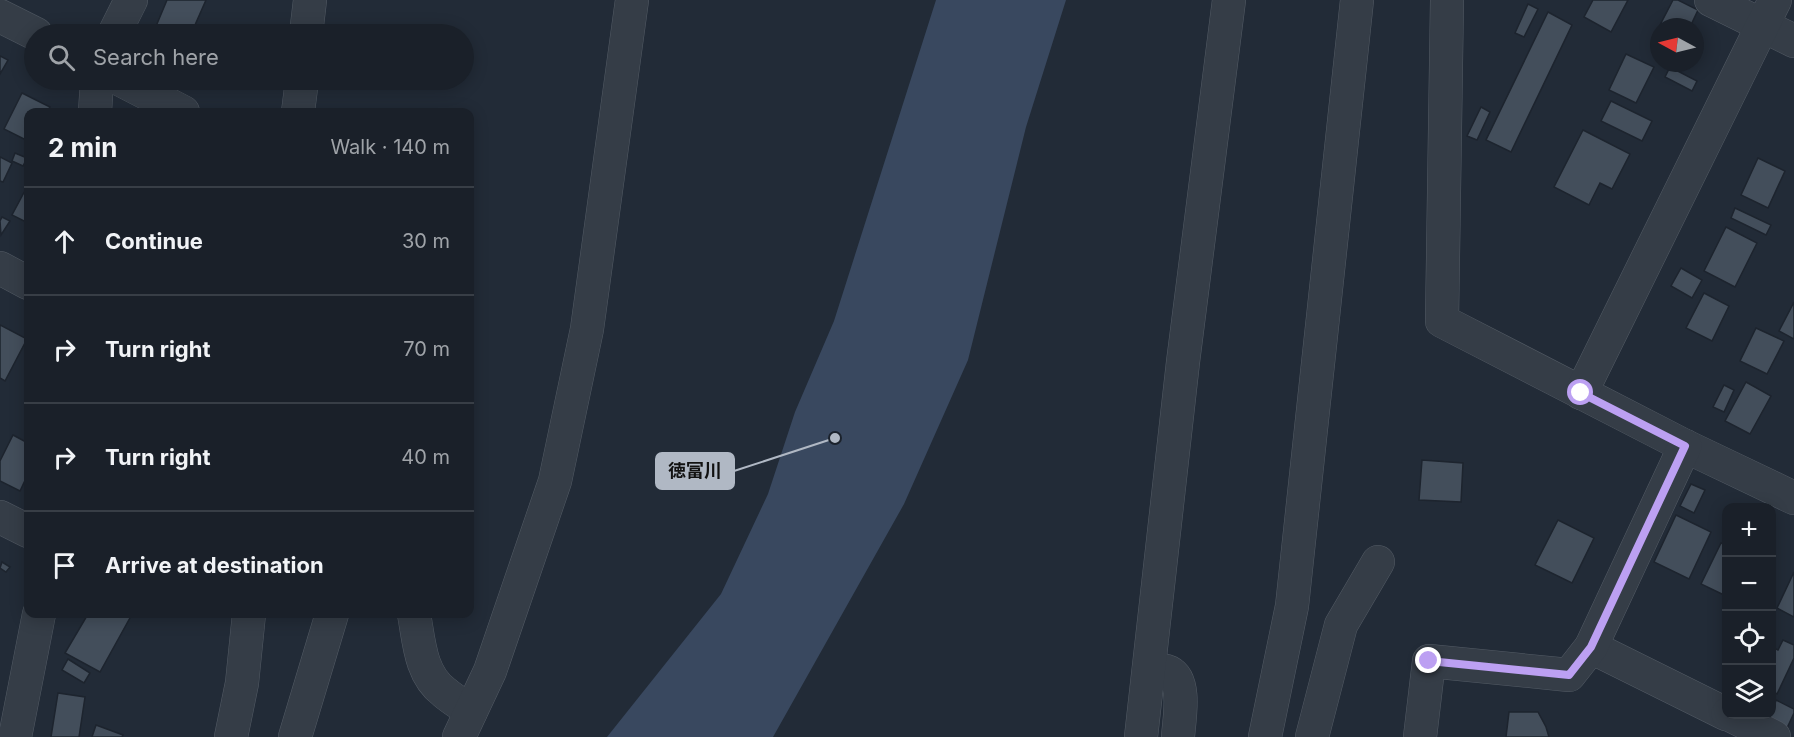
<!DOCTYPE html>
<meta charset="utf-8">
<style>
body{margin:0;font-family:Inter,"Noto Sans JP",sans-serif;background:#272d35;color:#f1f3f6}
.controls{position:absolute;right:18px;bottom:18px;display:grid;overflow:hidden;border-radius:12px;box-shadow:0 3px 15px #0003}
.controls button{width:54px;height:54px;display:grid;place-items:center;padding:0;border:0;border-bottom:2px solid #383e46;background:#1a2029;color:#f1f3f6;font:30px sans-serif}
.compass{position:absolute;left:1650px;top:18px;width:54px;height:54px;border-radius:50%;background:#1a2029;box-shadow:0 3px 15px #0003;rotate:277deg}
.stop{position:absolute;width:18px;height:18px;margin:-14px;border:4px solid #bca0f2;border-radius:50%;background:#fff}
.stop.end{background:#bca0f2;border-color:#fff;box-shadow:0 2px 6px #0008}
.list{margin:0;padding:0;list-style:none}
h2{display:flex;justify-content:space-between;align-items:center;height:78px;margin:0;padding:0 24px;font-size:26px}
h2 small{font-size:20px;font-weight:400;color:#9fa3a8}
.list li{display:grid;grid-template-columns:39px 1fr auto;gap:18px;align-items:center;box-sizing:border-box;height:108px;padding:0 24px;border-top:2px solid #383e46}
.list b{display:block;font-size:22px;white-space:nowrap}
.list em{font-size:20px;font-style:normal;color:#9fa3a8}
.icon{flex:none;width:33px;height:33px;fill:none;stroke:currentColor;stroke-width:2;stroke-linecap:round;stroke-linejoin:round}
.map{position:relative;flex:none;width:1794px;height:737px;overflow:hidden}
.search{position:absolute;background:#1a2029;box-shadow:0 3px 15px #0003;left:24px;top:24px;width:450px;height:66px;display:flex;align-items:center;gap:15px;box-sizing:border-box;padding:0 21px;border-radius:33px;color:#9fa3a8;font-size:22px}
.panel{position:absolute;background:#1a2029;box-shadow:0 3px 15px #0003;left:24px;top:108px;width:450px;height:510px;border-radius:12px}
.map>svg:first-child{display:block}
.water{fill:#39485f}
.building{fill:#434e5b;stroke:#1d242e;stroke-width:1.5}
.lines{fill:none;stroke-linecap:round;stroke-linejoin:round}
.minor-casing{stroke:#535b65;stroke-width:34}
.minor{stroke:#353d47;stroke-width:33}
.route{stroke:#bca0f2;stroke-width:8}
.leader{fill:none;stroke:#b0b8c4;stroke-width:2}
.callout-dot{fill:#b0b8c4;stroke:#1b222c;stroke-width:2}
.callout{fill:#b0b8c4;stroke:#b0b8c4;stroke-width:2}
.callout-label{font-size:18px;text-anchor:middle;font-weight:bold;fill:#111}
</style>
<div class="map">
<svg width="1794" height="737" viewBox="0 0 1794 737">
<rect width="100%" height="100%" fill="#222b37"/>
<path class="water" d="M936,0H1066L1026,127L968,360L904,504L773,737H607L721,594L768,494L795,412L834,321Z"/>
<g class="building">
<path d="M167,0H206L191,34H163L154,31Z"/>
<path d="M1593,0H1628L1611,32L1584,17Z"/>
<path d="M1673,0H1678L1698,10L1690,27H1659Z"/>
<path d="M1528,4L1538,9L1524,37L1515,33Z"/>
<path d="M1548,12L1572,25L1511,152L1486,140Z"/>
<path d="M1659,27V48L1651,44Z"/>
<path d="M1626,54L1654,67L1636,103L1609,90Z"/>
<path d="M0,56L8,60L0,74Z"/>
<path d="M1670,67L1697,81L1692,91L1665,77Z"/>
<path d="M22,93L50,107L47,112H28V141L4,129Z"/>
<path d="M1611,101L1652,121L1642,141L1601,121Z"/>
<path d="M1481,107L1490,112L1477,140L1467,136Z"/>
<path d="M1583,130L1630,154L1612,189L1600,183L1589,205L1554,187Z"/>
<path d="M15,153L27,158L23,166L12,161Z"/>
<path d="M0,157L12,163L3,182L0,181Z"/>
<path d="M1758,158L1785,171L1768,208L1741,195Z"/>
<path d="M28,185V223L12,215Z"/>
<path d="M1735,208L1771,225L1766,235L1731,218Z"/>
<path d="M2,217L10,221L1,235L0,221Z"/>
<path d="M1726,227L1757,243L1735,287L1704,271Z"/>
<path d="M1681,268L1702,280L1692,298L1671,286Z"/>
<path d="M1704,293L1729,306L1712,341L1686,328Z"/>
<path d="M1794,302V339L1779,331Z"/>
<path d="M0,325L27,339L5,381L0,378Z"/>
<path d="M1756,328L1784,341L1767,374L1740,361Z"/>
<path d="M1746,382L1771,396L1750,434L1725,421Z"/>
<path d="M1724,385L1734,390L1724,412L1713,407Z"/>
<path d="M13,435L28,443V474L20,491L0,481V461Z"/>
<path d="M1422,460L1463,463L1461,502L1419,500Z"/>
<path d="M1691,484L1705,490L1694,513L1680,506Z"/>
<path d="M1676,515L1711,532L1689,579L1654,562Z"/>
<path d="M1558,520L1594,538L1572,583L1535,565Z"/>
<path d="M1721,543L1726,545V596L1701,584Z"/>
<path d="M2,562L10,567L6,572L0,568Z"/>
<path d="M1794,572V617L1777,608Z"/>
<path d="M88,614H127L131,616L100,672L65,653Z"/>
<path d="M1783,640L1794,645V658L1777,694L1772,691V647L1778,650Z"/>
<path d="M68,659L90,673L84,683L62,670Z"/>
<path d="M58,693L85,697L79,737H51Z"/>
<path d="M1776,700L1794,709V713L1787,728L1767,719L1772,714Z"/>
<path d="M1509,712H1538L1546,727L1549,737H1506Z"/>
<path d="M96,725L123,735L122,737H92Z"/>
</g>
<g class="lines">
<g class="minor-casing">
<g id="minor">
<path d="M1447,0L1442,321L1685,446L1794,498"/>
<path d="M1711,0L1794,41"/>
<path d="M0,16L36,34"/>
<path d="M114,34L131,0"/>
<path d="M306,34L310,0"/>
<path d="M121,80L183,112"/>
<path d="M95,112L97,80"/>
<path d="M298,112L302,80"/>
<path d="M0,268L28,283"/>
<path d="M1581,393L1775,0"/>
<path d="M0,517L28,531"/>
<path d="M414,614C419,641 420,674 444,692C452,699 462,705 471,711"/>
<path d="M1591,647L1726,714"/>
<path d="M1149,669C1155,669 1163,669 1169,672C1187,681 1179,720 1178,737"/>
<path d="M1728,714L1774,737"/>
<path d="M15,737L39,614"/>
<path d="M231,737L242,683L249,614"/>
<path d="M295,737L332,614"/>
<path d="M459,737L490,671L555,481L587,329L632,0"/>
<path d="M1141,737L1183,362L1229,0"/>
<path d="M1265,737L1292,606L1357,0"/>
<path d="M1312,737L1341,625L1378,562"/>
<path d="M1420,737L1429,661L1569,675L1591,647L1685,446"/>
</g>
</g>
<use href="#minor" class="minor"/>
</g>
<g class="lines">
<path class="route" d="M1429,661L1569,675L1591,647L1685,446L1581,393"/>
</g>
<path class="leader" d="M835 438L734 471"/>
<circle class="callout-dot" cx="835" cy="438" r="6"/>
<rect class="callout" x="656" y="453" width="78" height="36" rx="6"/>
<g class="callout-label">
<text x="695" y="477">徳富川</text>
</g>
</svg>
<div class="controls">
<button>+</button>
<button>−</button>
<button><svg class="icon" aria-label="locate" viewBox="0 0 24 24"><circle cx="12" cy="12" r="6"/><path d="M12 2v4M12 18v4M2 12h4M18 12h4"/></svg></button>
<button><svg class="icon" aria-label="layers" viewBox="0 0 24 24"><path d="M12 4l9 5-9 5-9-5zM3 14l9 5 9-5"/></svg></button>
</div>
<svg class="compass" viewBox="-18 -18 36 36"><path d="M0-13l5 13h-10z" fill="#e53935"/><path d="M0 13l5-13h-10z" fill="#9fa3a8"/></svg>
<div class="stop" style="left:1581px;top:393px"></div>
<div class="stop end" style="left:1429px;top:661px"></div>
<div class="search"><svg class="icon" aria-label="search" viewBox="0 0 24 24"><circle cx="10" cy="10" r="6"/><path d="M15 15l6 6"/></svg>Search here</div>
<section class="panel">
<h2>2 min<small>Walk · 140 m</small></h2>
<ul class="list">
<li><svg class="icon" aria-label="ahead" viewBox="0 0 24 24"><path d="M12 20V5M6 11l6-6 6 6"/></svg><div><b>Continue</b></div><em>30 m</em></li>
<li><svg class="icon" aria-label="right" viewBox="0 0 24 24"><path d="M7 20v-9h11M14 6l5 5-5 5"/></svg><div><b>Turn right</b></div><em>70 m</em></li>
<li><svg class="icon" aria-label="right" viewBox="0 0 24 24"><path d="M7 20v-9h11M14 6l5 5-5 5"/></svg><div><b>Turn right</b></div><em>40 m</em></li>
<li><svg class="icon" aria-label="arrive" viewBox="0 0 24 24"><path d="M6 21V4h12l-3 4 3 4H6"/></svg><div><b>Arrive at destination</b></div></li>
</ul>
</section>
</div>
